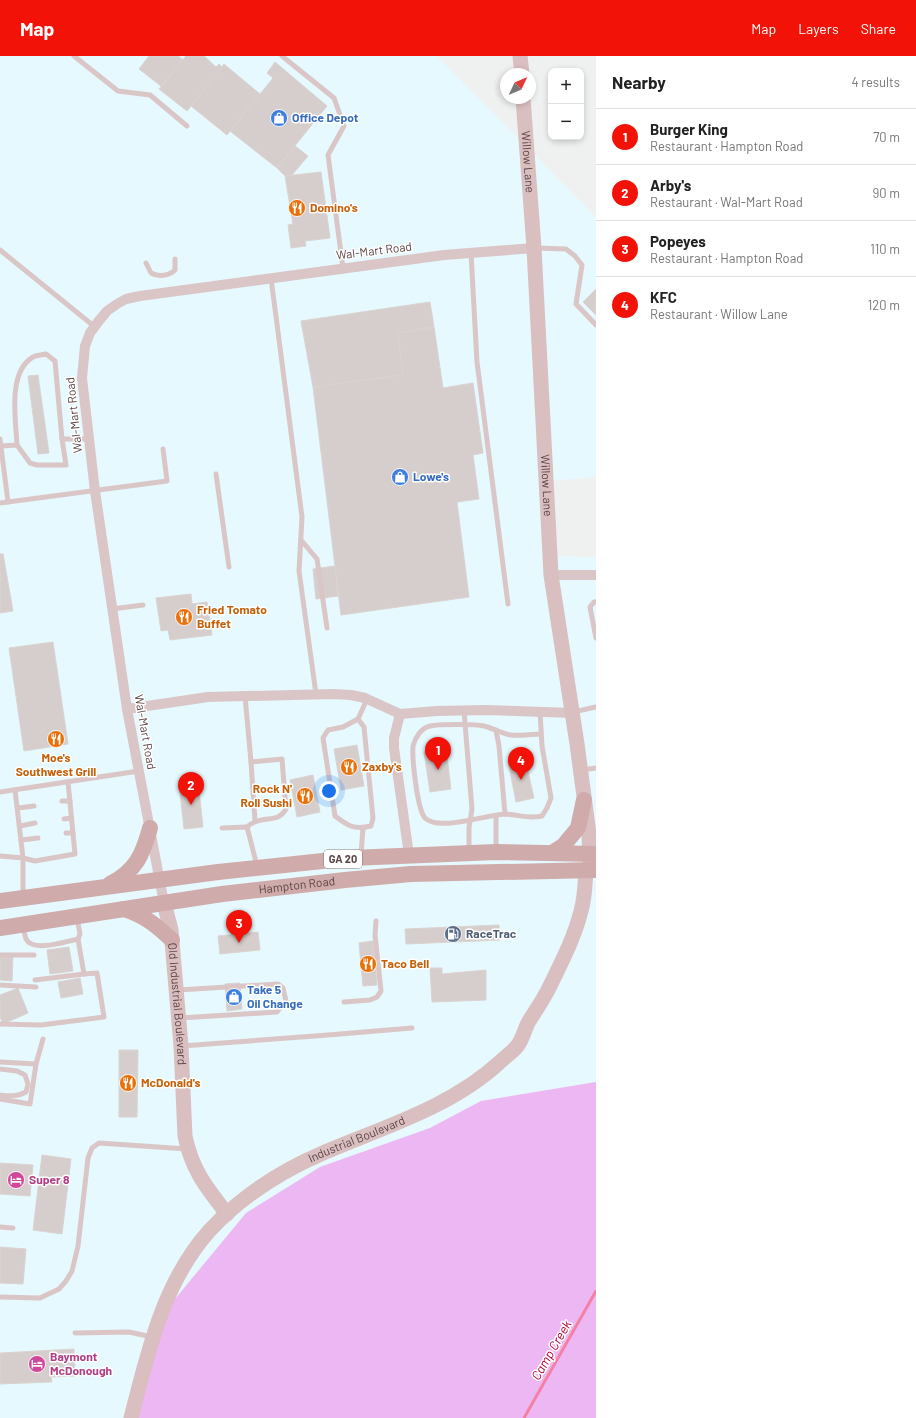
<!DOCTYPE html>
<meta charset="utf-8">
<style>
body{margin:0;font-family:Barlow,sans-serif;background:#f6f6f6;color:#222}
.controls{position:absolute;right:12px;top:12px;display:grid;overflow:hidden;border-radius:8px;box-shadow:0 2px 6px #0003}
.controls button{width:36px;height:36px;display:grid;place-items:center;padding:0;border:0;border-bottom:1px solid #e0e0e0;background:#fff;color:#222;font:20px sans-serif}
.compass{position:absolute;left:500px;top:12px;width:36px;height:36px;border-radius:50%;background:#fff;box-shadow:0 2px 6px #0003;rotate:46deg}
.you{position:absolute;left:329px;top:735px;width:14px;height:14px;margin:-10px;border:3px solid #fff;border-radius:50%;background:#1a73e8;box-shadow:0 0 0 6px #1a73e833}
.badge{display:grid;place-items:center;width:26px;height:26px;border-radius:50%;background:#f21207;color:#fff;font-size:13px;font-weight:700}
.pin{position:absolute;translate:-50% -33px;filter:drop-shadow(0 1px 2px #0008)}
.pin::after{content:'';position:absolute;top:21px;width:14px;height:12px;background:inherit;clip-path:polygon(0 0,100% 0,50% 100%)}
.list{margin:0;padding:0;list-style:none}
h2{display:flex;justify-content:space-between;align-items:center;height:52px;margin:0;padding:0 16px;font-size:17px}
h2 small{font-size:13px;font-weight:400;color:#767676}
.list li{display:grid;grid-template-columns:26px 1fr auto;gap:12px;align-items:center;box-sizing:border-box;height:56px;padding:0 16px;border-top:1px solid #e0e0e0}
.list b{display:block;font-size:15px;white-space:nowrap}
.list p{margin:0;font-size:13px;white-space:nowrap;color:#767676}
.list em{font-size:13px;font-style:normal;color:#767676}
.map{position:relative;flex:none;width:596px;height:1362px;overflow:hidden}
header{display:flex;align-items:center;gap:24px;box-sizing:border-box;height:56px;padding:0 20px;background:#f21207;color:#fff}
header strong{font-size:19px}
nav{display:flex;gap:22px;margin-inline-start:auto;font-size:14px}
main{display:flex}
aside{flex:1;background:#fff}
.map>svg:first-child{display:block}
.commercial{fill:#e5f9fe}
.green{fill:#ecb7f3}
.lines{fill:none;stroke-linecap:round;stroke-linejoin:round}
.stream{stroke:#f580a4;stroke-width:3}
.building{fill:#d6cecc;stroke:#dad3d1}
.lane{stroke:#dac6c7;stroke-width:5}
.street{stroke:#dac6c7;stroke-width:10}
.secondary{stroke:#d9bfbf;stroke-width:15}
.primary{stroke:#d0abab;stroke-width:16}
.labels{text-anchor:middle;stroke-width:3;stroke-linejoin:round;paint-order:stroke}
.shield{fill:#fff;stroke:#8e7c7d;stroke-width:1}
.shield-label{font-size:11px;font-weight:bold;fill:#5d4445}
.shop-label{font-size:12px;font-weight:bold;fill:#366cbe;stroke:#fff;text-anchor:start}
.street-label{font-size:12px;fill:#5d4445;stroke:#fff}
.food-label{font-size:12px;font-weight:bold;fill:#c56008;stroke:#fff;text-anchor:start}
.service-label{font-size:12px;font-weight:bold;fill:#4e5e75;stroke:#fff;text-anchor:start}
.hotel-label{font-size:12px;font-weight:bold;fill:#b23c85;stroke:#fff;text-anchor:start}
.water-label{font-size:13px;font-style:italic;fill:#b50037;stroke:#fff}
</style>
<header>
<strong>Map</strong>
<nav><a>Map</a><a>Layers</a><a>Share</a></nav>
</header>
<main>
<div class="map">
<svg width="596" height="1362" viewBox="0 0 596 1362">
<rect width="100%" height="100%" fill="#eef1ef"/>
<path class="commercial" d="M0,0H437L596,161V421L549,425L552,500L596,501V1026L481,1045L430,1072L320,1111L130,1362H0Z"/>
<path class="green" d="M596,1026V1362H130L170,1249L246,1157L320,1111L430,1072L481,1045Z"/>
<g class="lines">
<path class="stream" d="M524,1362L596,1235"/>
</g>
<g class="building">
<path d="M149,0H178L183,4L161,30L139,13Z"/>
<path d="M186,0H204L216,11L219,8L222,11L187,55L159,33Z"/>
<path d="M275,6L327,50L277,112L230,75L273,22L267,17Z"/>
<path d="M224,8L260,38L227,79L191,50Z"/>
<path d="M295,90L308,100L292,119L285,120L277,112Z"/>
<path d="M321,116L330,182L305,185L306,190L291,192L288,169L293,168L285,120Z"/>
<path d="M596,233V259L583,246Z"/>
<path d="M430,246L434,271L398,277L403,319L313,331L301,265Z"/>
<path d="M434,271L443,332L473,327L483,397L473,399L479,443L457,446L469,541L341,559L313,331L403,319L398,277Z"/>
<path d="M38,319L49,397L38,398L28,320Z"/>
<path d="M0,498H3L13,555L0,557Z"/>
<path d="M335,510L338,540L316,543L313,513Z"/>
<path d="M191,538L192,548L207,546L212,579L170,584L168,574L161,575L156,542Z"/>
<path d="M53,586L68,688L24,695L9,592Z"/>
<path d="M357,689L364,730L341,734L334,693Z"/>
<path d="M446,692L451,733L430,736L424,696Z"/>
<path d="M525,702L534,742L516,746L508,705Z"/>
<path d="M313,719L320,756L297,761L290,724Z"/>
<path d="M198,725L203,771L184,773L179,727Z"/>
<path d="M499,869L500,884L406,888L405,873Z"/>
<path d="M258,876L260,894L220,898L218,880Z"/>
<path d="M373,885L377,929L363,930L359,887Z"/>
<path d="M69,891L73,915L50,918L47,894Z"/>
<path d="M0,899H13L12,925L0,924Z"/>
<path d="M430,912H442V918L486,914V944L432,946Z"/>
<path d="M80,922L83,938L61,942L58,926Z"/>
<path d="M240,927L242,953L227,955L225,928Z"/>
<path d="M18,932L28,957L3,968L0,961V939Z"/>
<path d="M119,994H138L137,1061H119Z"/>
<path d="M42,1099L71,1103L62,1178L33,1174Z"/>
<path d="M0,1107L33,1109L30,1140L0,1138Z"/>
<path d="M0,1191L26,1193L23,1228L0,1227Z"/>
<path d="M74,1293L75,1320L51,1321L52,1326L0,1328V1297Z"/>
</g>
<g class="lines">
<g class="lane">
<path d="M74,0L118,35L150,39L187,70"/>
<path d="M282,0L334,42L344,70L328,99L343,212"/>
<path d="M535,192L566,193L575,200L582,209L576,248L596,269"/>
<path d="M0,194L95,271"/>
<path d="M471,197L477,306L508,548"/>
<path d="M146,207L151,217C158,221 169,220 175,214V203"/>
<path d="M271,222L302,461L299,515L316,638"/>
<path d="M0,383L8,446"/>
<path d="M17,389C16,365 7,316 33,301C37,299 42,299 46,298L55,305L62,383"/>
<path d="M1,390L17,389L30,407L37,409H66L62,383H89"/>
<path d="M216,418L229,511"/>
<path d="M0,447L167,425L163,393"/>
<path d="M301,484L317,503L327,572"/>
<path d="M596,546H594L590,551L596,582"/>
<path d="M112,553L143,549"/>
<path d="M245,640L251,706"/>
<path d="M464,655L472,753L469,771V795"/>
<path d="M540,656L542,690L551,742L547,752L542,760C528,763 520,759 506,758C488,758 439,776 425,762C417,753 412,702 413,690C415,682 421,672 430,670C438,668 476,668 484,670C493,672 502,678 511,679C520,680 531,678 541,678"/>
<path d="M573,656L596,651"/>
<path d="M358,663L364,671L373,762L371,770C354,774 348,770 335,760L323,682L328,674L343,671L358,663L367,643"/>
<path d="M496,674L499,690L505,758"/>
<path d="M581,714L596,712"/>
<path d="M15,734L23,802L35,805L75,798L68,726"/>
<path d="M0,736L139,715"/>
<path d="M62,745H70"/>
<path d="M18,752L34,750"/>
<path d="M496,760V793"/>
<path d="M64,763L71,762"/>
<path d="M20,770L35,767"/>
<path d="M247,771C249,769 252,767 255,766C267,760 278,767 286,753L282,703L251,706L255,765"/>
<path d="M222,772L247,771L257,810"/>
<path d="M66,777H73"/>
<path d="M21,784L38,782"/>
<path d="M361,799L363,772"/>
<path d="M0,800L23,802V840"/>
<path d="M23,871C24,875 25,880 26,883C33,897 67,885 78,883L80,878L77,862"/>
<path d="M0,899H34"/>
<path d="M35,924L84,918L78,883"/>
<path d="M0,929L36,931"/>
<path d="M178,934L278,928L283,932L286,945L277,956L180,962"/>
<path d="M344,946L370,944L377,941L381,935L375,879L376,865"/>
<path d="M0,968L41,969L104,961L97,917L84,918"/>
<path d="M182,990L328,979L412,972"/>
<path d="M0,1006L36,1008"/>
<path d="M0,1013L17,1015L25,1019L28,1028L26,1036C17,1041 10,1040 0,1039"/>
<path d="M0,1043L30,1048L36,1008L43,983"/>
<path d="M0,1171L13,1172"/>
<path d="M0,1241L40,1242L59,1233L66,1225L72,1215L78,1190L88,1102L92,1092L99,1087L187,1093"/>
<path d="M75,1277L129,1276L152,1281"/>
</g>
<g class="street">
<path d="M551,519H596"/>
<path d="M127,653L208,641L333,638L351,639L365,642L400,658L437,655L485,654L573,657"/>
<path d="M400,658L394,682V692L409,799"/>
<path d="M164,847L127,653L95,435L82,322L85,290L90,277L98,266L107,255L117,248L126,243L140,240L444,199L534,192"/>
</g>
<g class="secondary">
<path d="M520,0L522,18"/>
<path id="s1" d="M523,42L534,192L551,519L577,688L589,778L590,809"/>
<path id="s2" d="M164,847L171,874L181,990L185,1080C192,1114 206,1131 227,1158"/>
<path id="s3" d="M131,1362C148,1296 163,1226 210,1174C241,1141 281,1115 323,1097C384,1071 452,1051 501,1005C506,1000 514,995 518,989C523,982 525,972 529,965C536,954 543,944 549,932C561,907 574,883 581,855C585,842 585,827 586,814"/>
</g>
<g class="primary">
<path d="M552,797L563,790L578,772L584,744"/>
<path d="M110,828C136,815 143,798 150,772"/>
<path d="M0,845L218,816L351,802L496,796L596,798"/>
<path d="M124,853C145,860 156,869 172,884"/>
<path id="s4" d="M0,872L222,838L345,824L411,818L596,814"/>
</g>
</g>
<defs>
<g id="shop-disc" transform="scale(0.9)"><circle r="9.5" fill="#3f7fe0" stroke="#fff"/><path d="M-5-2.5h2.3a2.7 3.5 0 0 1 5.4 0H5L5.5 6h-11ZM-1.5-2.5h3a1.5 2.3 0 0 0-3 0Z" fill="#fff"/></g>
<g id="restaurant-disc" transform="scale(0.9)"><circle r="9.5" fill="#e8710a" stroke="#fff"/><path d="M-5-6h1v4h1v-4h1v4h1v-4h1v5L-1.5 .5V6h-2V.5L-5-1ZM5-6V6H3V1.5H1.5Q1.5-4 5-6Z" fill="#fff"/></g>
<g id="fuel-disc" transform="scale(0.9)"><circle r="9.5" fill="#5c6f8a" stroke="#fff"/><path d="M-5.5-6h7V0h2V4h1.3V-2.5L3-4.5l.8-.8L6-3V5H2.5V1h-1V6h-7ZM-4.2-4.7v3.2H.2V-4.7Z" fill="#fff"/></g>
<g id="hotel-disc" transform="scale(0.9)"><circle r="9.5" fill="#d1479c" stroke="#fff"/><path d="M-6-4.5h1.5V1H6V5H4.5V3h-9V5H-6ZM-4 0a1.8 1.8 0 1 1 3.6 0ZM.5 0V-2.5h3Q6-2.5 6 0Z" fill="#fff"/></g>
</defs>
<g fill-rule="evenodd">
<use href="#shop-disc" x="279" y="62"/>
<use href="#restaurant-disc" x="297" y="152"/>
<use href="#shop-disc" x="400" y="421"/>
<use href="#restaurant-disc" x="184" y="561"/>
<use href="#restaurant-disc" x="56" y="683"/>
<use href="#restaurant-disc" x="349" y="711"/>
<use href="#restaurant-disc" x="305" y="740"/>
<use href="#fuel-disc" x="453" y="878"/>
<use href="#restaurant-disc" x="368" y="908"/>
<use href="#shop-disc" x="234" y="941"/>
<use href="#restaurant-disc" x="128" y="1027"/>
<use href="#hotel-disc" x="16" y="1124"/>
<use href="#hotel-disc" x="37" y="1308"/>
</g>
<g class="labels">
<rect class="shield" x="324" y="794" width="38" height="18" rx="3"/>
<g class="shield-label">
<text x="343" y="807">GA 20</text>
</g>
<g class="shop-label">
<text x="292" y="66">Office Depot</text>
<text x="413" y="425">Lowe's</text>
<text x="247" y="938">Take 5<tspan x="247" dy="14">Oil Change</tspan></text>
</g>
<g class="street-label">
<text dy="4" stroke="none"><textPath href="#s1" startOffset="64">Willow Lane</textPath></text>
<text transform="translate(374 195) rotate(-7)" y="4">Wal-Mart Road</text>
<text transform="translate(74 359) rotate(-96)" y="4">Wal-Mart Road</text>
<text dy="4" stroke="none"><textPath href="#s1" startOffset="388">Willow Lane</textPath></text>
<text transform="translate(145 676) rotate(80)" y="4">Wal-Mart Road</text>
<text dy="4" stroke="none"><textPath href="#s4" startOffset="300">Hampton Road</textPath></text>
<text dy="4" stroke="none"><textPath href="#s2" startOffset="102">Old Industrial Boulevard</textPath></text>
<text dy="4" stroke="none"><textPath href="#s3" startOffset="380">Industrial Boulevard</textPath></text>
</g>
<g class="food-label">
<text x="310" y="156">Domino's</text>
<text x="197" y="558">Fried Tomato<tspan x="197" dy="14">Buffet</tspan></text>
<text x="56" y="706" text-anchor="middle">Moe's<tspan x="56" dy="14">Southwest Grill</tspan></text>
<text x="362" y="715">Zaxby's</text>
<text x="292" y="737" text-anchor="end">Rock N'<tspan x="292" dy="14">Roll Sushi</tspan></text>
<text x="381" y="912">Taco Bell</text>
<text x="141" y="1031">McDonald's</text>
</g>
<g class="service-label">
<text x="466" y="882">RaceTrac</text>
</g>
<g class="hotel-label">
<text x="29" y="1128">Super 8</text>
<text x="50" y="1305">Baymont<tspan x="50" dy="14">McDonough</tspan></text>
</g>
<g class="water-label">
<text transform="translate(551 1294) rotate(-60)" y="5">Camp Creek</text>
</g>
</g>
</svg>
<div class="controls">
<button>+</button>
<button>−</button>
</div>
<svg class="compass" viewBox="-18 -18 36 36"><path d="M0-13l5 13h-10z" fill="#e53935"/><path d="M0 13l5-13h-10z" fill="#767676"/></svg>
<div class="you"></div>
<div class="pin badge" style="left:438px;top:714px">1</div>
<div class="pin badge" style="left:191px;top:749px">2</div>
<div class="pin badge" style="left:239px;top:887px">3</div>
<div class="pin badge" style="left:521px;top:724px">4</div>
</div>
<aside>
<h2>Nearby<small>4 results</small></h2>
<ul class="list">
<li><span class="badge">1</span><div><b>Burger King</b><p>Restaurant · Hampton Road</p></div><em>70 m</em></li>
<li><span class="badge">2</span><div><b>Arby's</b><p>Restaurant · Wal-Mart Road</p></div><em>90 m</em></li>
<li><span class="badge">3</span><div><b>Popeyes</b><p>Restaurant · Hampton Road</p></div><em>110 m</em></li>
<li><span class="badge">4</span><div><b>KFC</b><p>Restaurant · Willow Lane</p></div><em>120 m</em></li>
</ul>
</aside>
</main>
